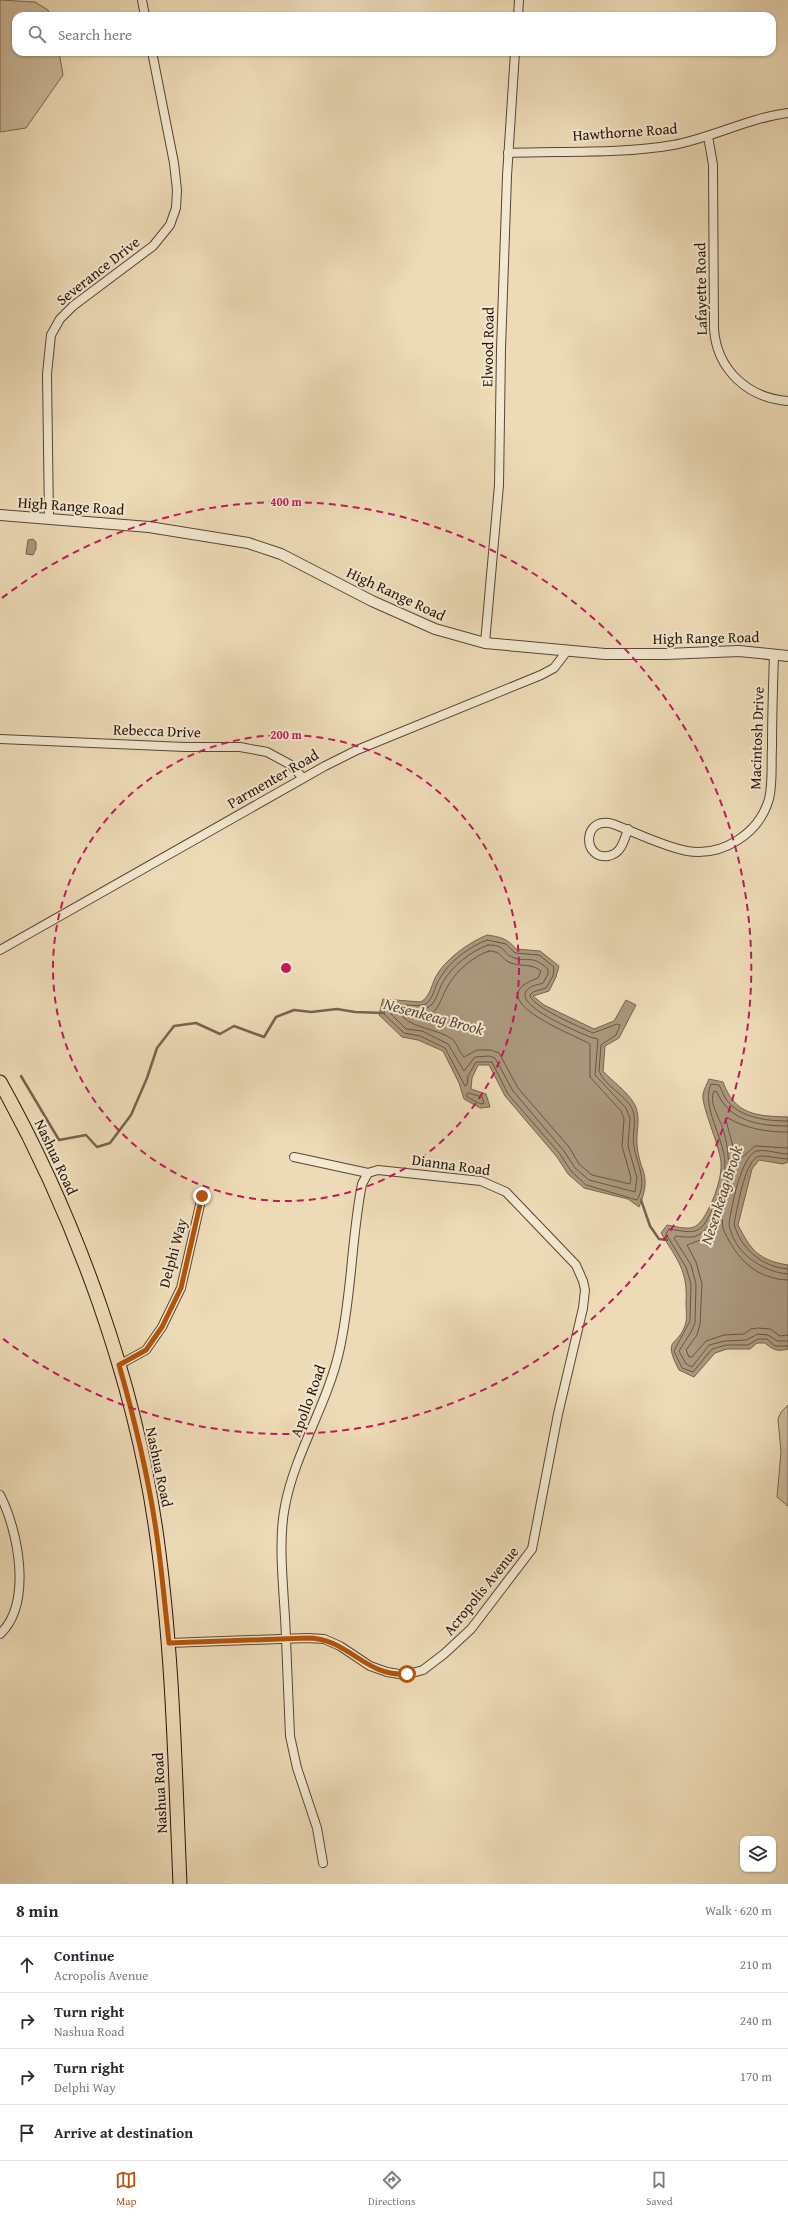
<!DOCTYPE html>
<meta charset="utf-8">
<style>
body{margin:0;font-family:"Gentium Book Plus",serif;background:#f7f7f7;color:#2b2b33}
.controls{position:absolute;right:12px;bottom:12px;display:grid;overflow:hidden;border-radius:8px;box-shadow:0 1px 3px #0004}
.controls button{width:36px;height:36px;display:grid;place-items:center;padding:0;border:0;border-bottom:1px solid #e1e1e2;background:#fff;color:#2b2b33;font:20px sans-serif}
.stop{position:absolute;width:12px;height:12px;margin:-9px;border:3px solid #b45309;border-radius:50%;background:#fff}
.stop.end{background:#b45309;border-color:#fff;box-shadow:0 1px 4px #0008}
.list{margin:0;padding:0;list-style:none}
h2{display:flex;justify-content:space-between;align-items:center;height:52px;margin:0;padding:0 16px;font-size:17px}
h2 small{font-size:13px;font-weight:400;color:#7c7c81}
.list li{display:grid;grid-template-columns:26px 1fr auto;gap:12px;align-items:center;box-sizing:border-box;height:56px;padding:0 16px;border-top:1px solid #e1e1e2}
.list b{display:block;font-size:15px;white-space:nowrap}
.list p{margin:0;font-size:13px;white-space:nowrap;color:#7c7c81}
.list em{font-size:13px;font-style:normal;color:#7c7c81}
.icon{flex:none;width:22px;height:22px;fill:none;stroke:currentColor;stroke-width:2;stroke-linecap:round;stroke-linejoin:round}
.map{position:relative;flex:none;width:788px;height:1884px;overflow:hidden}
.search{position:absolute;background:#fff;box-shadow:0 1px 3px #0004;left:12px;right:12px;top:12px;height:44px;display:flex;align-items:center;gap:10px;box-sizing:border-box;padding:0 14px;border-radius:12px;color:#7c7c81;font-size:15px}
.sheet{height:276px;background:#fff}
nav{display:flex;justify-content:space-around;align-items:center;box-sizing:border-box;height:56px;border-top:1px solid #e1e1e2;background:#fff;font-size:11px;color:#7c7c81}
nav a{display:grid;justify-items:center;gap:2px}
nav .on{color:#b45309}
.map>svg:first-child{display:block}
.green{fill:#ccb99a;stroke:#7a6652}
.water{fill:#aa977c;stroke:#76624e}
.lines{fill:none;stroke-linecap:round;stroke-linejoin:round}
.shore{stroke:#695543;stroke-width:1}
.stream{stroke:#76624e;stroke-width:2.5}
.minor-casing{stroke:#594535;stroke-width:10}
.tertiary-casing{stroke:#594535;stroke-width:12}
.primary-casing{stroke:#28130a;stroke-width:15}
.minor{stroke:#f3e8d0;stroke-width:8}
.tertiary{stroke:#f3e8d0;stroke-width:10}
.primary{stroke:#eddbb7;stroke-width:13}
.route{stroke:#b45309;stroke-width:5}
.ring{fill:none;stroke:#c2185b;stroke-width:2;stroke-dasharray:7 5}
.labels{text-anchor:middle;stroke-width:4;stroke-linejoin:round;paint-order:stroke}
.street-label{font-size:15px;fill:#28130a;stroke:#f3e8d0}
.water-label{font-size:16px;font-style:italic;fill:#5c4838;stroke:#f3e8d0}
.centre{fill:#c2185b;stroke:#f3e8d0;stroke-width:2}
.ring-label{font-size:12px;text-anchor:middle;font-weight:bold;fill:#c2185b;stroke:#f3e8d0;stroke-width:4;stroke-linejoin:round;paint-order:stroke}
</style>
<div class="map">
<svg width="788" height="1884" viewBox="0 0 788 1884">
<rect width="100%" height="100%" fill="#eddbb7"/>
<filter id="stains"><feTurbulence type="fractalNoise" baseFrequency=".005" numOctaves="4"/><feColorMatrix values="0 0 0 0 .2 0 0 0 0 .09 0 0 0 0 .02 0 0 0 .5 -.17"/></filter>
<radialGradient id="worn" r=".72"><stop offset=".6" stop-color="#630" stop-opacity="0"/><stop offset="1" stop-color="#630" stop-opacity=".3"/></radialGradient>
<g class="green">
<path d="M0,0L35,2L48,10L50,16H16V52H59L63,75L26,128L0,132Z"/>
<path d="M788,1405V1506L777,1497L781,1452L778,1419L781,1412Z"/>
</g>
<g class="water">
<path d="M33,539L36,542V549L33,555L26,554L28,540Z"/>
<path d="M487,935C500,937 507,938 516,949L540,951L559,966L556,977L549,991L533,996L544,1005L594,1029L614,1021L626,1000L636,1005L619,1038L605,1046L603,1071C612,1081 628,1092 635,1105C641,1119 636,1130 637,1144C639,1173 653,1173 639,1207L628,1199L584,1188L568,1174L557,1157L505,1096L489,1065H478L472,1078L471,1089L486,1094L490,1107L480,1108L464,1099L459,1083L443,1051L418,1040L402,1037L379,1015L383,999L421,1002C430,996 431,987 435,978C445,959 468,943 487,935Z"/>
<path d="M709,1079L723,1082C735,1115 756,1116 788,1117V1162L783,1164L759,1160L752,1169L738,1225C751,1250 758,1260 788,1265V1349C778,1352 773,1350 765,1343H757L750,1349H727L715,1353L694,1377L679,1370C661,1335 679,1349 686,1322C687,1316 686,1309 686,1303C688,1270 677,1260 661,1233L667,1225C693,1230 697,1232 710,1206C716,1193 722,1176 721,1162C719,1144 701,1105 703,1094C704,1089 707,1084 709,1079Z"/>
</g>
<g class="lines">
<g class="shore">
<path d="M487,940L506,944L515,953L539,955L554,967L553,976L546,988L533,992L530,995C530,1006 582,1028 593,1033L617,1024L620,1025L616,1035L601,1045L599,1071C604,1084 621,1093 630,1105C639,1118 631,1132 634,1147C637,1164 648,1182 637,1200L586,1185L571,1171L560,1154L508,1094L492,1062H476L468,1076L467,1085L465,1086L445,1048L420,1036L404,1033L384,1014L387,1003C398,1003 412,1007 422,1005C433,1004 434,986 440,978C450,961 469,947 487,940Z"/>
<path d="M488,945C508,945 501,953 512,957C529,964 530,953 548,969V974L543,983C538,985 532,985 528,989C510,1005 579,1032 590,1037L598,1039L595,1075L626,1108L630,1118L628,1146L637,1178L635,1192L589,1180L575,1168L564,1151L513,1091L495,1058L489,1056L475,1057L464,1071L448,1044L422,1031L406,1029L390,1013L392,1008C401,1008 417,1013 425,1009C437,1004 437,992 443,982C452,966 471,951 488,945Z"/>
<path d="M489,951C503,951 500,959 511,963C522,967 531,963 541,971L538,978C477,999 573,1034 590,1044V1077L621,1111L624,1119L622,1146L631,1178L630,1184L592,1175L579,1164L569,1147L518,1088L499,1053L490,1050H477L464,1057C459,1052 457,1043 452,1039C438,1029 413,1028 403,1017L405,1014C442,1019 434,1009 449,984C457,970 474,956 489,951Z"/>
<path d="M469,1093L482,1097L484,1103L481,1104L467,1097V1094Z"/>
<path d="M788,1121C767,1121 739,1118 726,1099C723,1095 722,1090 719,1085L711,1084C701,1107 724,1137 725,1163C725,1179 719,1195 712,1210C700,1236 695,1233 669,1229L666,1234L686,1267L691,1284L690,1321L674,1351L682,1368L693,1372L712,1349L726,1345H748L758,1339H767L775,1346H788"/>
<path d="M788,1126C759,1126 729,1121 717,1092L714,1091C708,1103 721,1120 724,1132C732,1163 730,1194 712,1221C700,1237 696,1239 676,1236L674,1238L691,1265L696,1284L695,1323L691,1332L679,1351L686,1364L692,1367L709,1345L725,1341L746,1340L758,1334L768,1335L777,1341H788"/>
<path d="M788,1132C767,1132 747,1129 728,1118L726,1120L737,1162L755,1146L788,1148"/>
<path d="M788,1154C779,1154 766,1149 757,1151C741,1155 731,1209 729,1224C733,1252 762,1272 788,1274"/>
<path d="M788,1159C781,1159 761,1154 757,1157C744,1164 737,1210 734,1224C741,1249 762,1267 788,1269"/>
<path d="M788,1280C756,1279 737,1259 724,1231C722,1227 723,1223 722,1219L706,1238L687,1245L696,1262L702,1284L700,1324L697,1335L686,1350L689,1357H692L706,1341L724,1335L744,1334L751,1329L758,1328L770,1329L780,1336L788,1335"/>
</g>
<g class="stream">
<path d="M21,1076L59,1140L86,1135L97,1147L110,1143L131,1115L147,1078L157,1048L174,1026L196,1023L220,1034L234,1026L264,1037L276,1017L294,1010L311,1012L337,1009L355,1012L383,1013"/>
<path d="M641,1200L650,1226L659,1239L667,1240"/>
</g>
<g class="minor-casing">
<g id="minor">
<path d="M142,0L145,16"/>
<path d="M518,16L519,0"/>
<path d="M708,136L713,165L714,329C717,370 748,398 788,401"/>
<path d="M508,153C561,151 622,154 673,145C712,138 748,118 788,113"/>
<path d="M49,519L47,374L51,335L60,319L73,306L153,246L170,225L176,208L177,190L174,163L152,52"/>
<path d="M485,643L499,485L501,349L507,176L515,52"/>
<path d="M0,739L185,747H240L267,752L291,765L303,778"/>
<path d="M628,829C626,835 624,842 621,847C618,852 614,855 608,856C582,860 582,815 613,824C637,833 662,846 687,851C722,857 759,834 769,799C773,783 771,764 772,748C772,716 773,685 774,654"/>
<path d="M0,950L325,766L357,750L541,675L554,668L567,651"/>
<path d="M294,1157L368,1173"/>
<path d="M119,1365L146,1350L162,1327L181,1288L202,1196"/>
<path d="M0,1495C18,1530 33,1603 0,1634"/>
<path d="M169,1643L307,1638L324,1639L340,1646L370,1666L387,1672L405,1675L423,1670L444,1654L471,1629L532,1549L558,1414L583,1308L585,1290L583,1281L576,1265L506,1192L481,1181L378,1170L368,1173L362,1184C351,1239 352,1297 339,1352C327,1405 295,1453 285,1506C277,1545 285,1598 286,1639L290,1736L297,1768L317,1828L323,1863"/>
</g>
</g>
<g class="tertiary-casing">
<path id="tertiary" d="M0,515L149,527L248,543L281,554L372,601L435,629L485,643L605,654H666L739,651L788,656"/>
</g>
<g class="primary-casing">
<path id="primary" d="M0,1082C76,1218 136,1383 157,1538C173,1653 175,1768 180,1884"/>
</g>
<use href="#minor" class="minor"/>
<use href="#tertiary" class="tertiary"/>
<use href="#primary" class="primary"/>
</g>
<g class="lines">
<path class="route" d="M202,1196L181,1288L162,1327L146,1350L119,1365C135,1421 149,1479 157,1537C162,1572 165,1608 169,1643L307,1638C349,1638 364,1677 407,1674"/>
</g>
<g class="ring">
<circle cx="286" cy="968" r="233"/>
<path d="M2 598A466 466 0 1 1 2 1338"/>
</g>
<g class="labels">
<g class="street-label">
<text transform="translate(625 132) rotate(-4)" y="5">Hawthorne Road</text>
<text transform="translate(98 271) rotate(-38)" y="5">Severance Drive</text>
<text transform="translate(701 289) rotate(-91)" y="5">Lafayette Road</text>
<text transform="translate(488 347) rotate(-89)" y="5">Elwood Road</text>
<text transform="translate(71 506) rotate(4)" y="5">High Range Road</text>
<text transform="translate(396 594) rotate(25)" y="5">High Range Road</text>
<text transform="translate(706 638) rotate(-1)" y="5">High Range Road</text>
<text transform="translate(157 731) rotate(2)" y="5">Rebecca Drive</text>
<text transform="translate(757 738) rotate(-88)" y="5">Macintosh Drive</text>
<text transform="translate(273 779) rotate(-30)" y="5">Parmenter Road</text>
<text transform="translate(56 1157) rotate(65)" y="5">Nashua Road</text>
<text transform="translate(451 1165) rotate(8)" y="5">Dianna Road</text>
<text transform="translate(173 1253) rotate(-75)" y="5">Delphi Way</text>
<text transform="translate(308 1401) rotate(-70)" y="5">Apollo Road</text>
<text transform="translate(159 1467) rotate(78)" y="5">Nashua Road</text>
<text transform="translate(481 1591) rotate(-51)" y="5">Acropolis Avenue</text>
<text transform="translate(160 1793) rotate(-93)" y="5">Nashua Road</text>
</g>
<g class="water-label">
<text transform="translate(434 1016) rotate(15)" y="6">Nesenkeag Brook</text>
<text transform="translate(721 1195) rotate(-72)" y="6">Nesenkeag Brook</text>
</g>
</g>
<circle cx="286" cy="968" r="6" class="centre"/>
<g class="ring-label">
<text x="286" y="506">400 m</text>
<text x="286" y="739">200 m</text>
</g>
<rect width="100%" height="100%" filter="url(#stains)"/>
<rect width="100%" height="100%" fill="url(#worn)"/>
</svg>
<div class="controls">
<button><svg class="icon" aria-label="layers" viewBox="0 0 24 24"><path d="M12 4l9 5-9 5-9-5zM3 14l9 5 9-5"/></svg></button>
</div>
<div class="stop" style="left:407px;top:1674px"></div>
<div class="stop end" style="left:202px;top:1196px"></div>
<div class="search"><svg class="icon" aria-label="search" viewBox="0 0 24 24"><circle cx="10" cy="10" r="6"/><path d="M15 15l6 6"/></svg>Search here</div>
</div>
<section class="sheet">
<h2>8 min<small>Walk · 620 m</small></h2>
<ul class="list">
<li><svg class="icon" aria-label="ahead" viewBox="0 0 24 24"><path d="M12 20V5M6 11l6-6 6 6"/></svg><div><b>Continue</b><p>Acropolis Avenue</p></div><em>210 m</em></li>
<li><svg class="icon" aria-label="right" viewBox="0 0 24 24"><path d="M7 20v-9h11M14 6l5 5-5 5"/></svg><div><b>Turn right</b><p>Nashua Road</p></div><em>240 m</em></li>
<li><svg class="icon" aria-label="right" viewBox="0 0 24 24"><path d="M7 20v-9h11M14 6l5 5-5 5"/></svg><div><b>Turn right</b><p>Delphi Way</p></div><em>170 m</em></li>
<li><svg class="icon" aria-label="arrive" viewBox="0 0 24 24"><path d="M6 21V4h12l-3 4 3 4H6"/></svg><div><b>Arrive at destination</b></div></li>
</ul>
</section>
<nav>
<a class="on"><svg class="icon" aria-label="map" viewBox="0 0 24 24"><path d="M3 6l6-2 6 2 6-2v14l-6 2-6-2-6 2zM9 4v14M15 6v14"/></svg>Map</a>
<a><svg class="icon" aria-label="directions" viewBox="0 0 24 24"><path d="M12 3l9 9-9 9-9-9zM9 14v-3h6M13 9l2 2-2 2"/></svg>Directions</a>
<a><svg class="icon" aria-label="saved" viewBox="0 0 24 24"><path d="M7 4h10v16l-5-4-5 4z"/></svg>Saved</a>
</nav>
